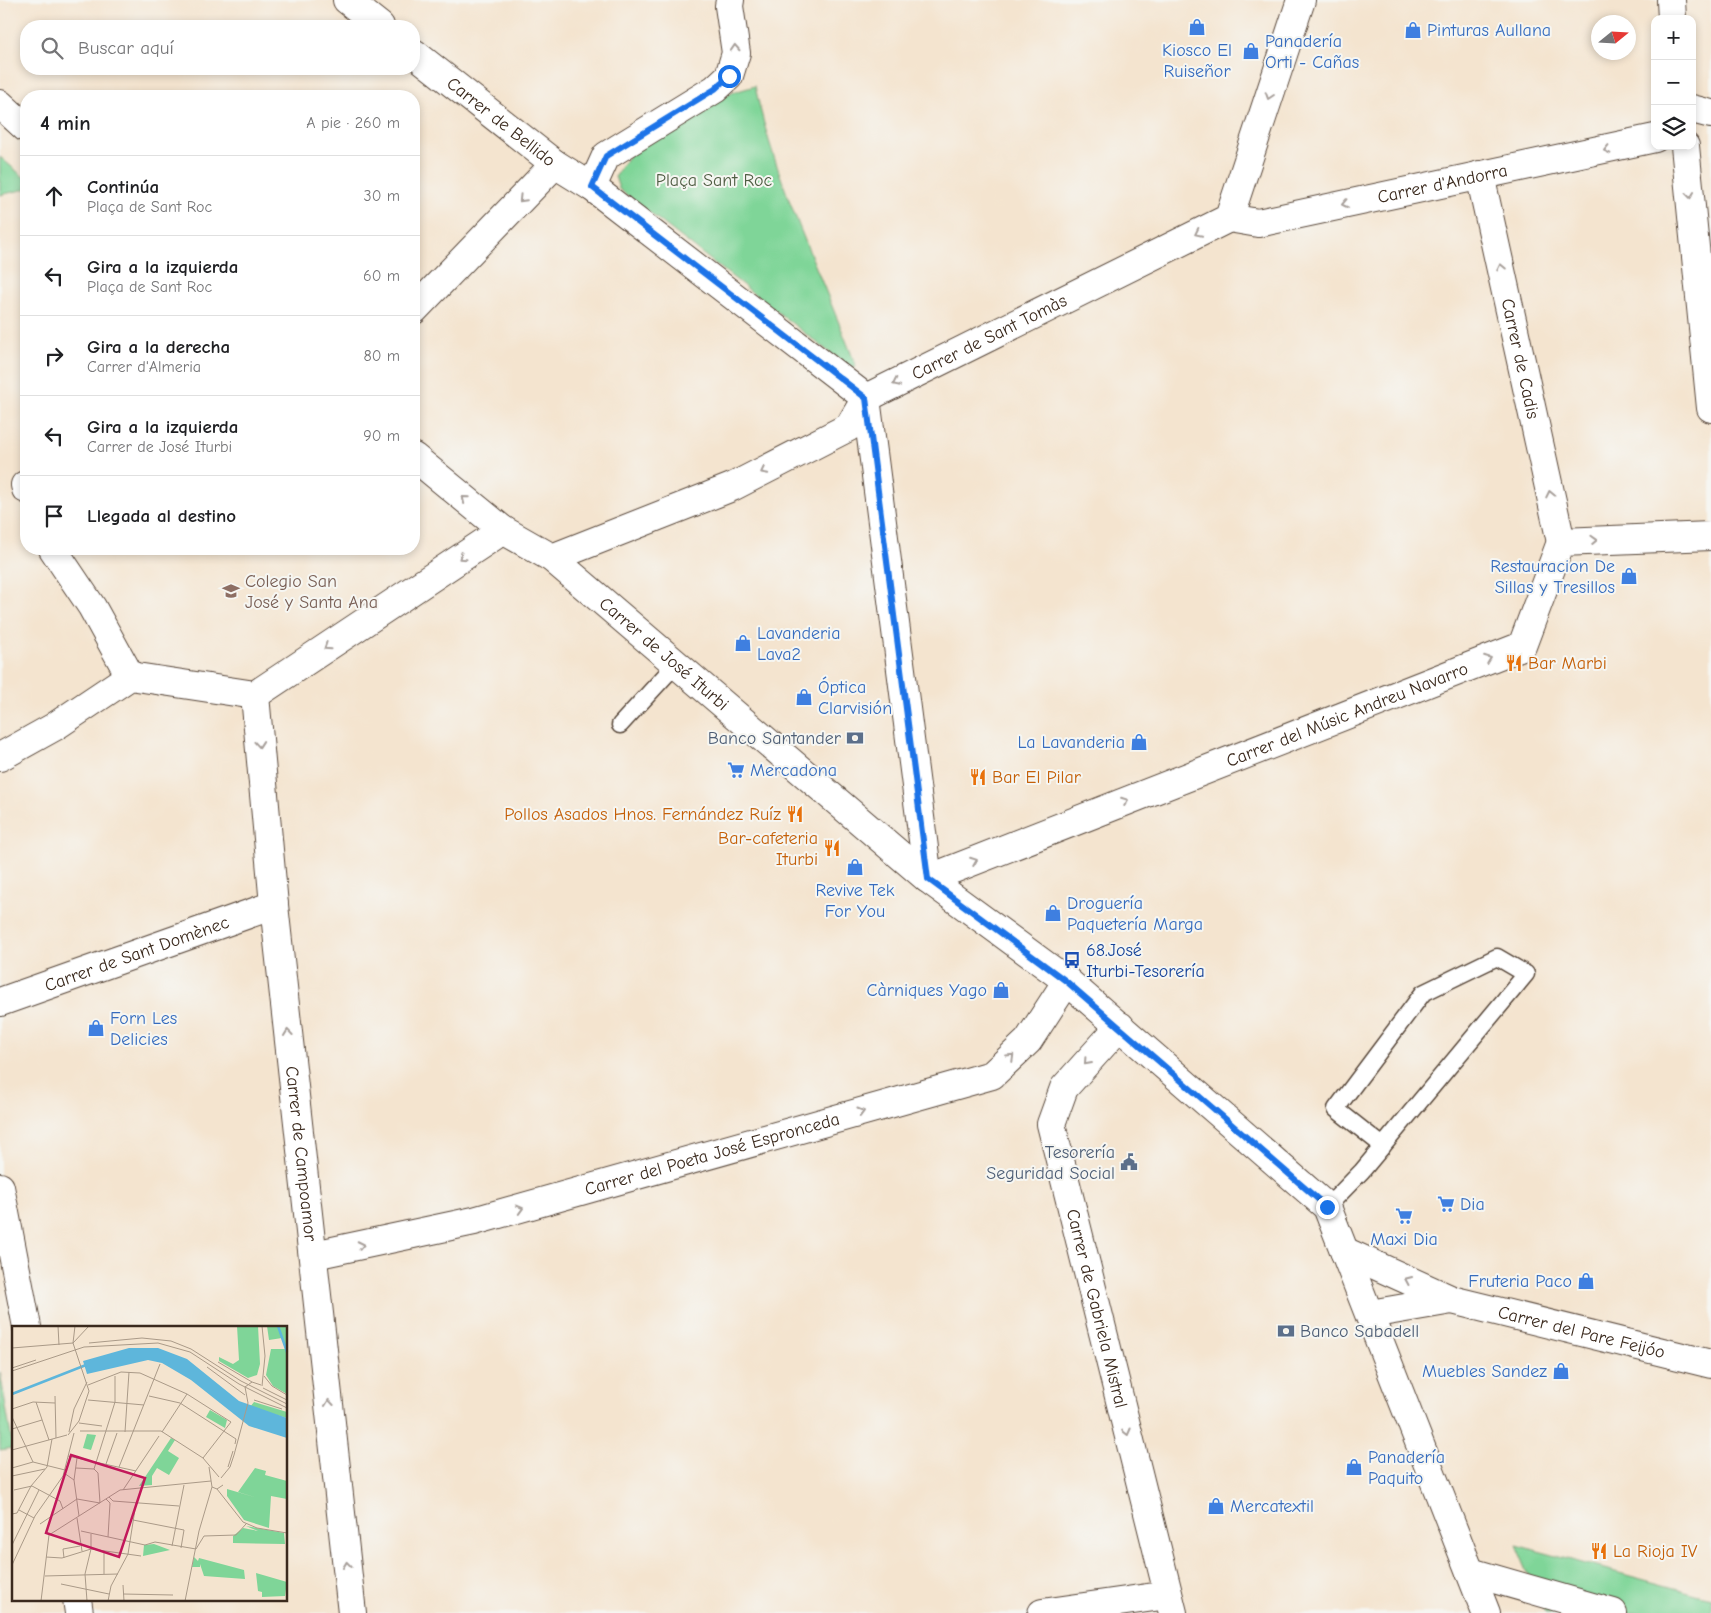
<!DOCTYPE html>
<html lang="es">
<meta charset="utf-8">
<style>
body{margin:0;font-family:"Comic Neue",sans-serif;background:#f2f2f2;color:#202124}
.controls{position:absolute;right:15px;top:15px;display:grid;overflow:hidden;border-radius:10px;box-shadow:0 2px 8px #0003}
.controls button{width:45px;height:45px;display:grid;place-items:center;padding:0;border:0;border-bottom:1px solid #e0e0e0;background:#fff;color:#202124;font:25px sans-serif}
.compass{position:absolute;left:1591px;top:15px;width:45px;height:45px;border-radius:50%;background:#fff;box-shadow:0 2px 8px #0003;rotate:72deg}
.stop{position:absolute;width:15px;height:15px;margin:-11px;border:4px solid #1a73e8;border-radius:50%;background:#fff}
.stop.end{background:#1a73e8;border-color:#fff;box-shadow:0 1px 5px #0008}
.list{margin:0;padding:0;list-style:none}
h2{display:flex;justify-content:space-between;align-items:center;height:65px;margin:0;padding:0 20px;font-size:21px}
h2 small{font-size:16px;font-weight:400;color:#757577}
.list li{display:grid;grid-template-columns:32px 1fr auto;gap:15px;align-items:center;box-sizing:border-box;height:80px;padding:0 20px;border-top:1px solid #e0e0e0}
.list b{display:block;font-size:19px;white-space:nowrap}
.list p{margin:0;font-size:16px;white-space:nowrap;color:#757577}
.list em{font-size:16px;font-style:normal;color:#757577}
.icon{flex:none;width:28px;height:28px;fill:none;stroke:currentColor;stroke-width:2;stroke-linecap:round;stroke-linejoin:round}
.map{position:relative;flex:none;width:1711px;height:1613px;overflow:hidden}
.search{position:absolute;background:#fff;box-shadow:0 2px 8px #0003;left:20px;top:20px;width:400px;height:55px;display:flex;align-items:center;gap:12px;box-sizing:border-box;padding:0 18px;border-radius:20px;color:#757577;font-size:19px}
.panel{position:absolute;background:#fff;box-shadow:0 2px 8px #0003;left:20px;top:90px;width:400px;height:465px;border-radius:20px}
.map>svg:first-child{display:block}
.green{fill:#7fd598;stroke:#5d805b}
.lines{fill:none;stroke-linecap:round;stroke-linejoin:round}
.lane-casing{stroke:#574639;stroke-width:19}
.street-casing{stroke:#574639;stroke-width:30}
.lane{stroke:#fff;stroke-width:16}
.street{stroke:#fff;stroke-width:28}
.oneway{stroke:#a79f9a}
.route{stroke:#1a73e8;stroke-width:6}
.labels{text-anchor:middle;stroke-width:4;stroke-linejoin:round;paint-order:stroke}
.shop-label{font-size:18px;fill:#366cbe;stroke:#f6f6f2;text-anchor:start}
.street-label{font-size:18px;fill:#3b2a1e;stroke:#f6f6f2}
.park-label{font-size:18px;fill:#4f5d43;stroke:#f6f6f2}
.education-label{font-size:18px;fill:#785e54;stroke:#f6f6f2;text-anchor:start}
.food-label{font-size:18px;fill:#c56008;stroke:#f6f6f2;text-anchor:start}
.service-label{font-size:18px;fill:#4e5e75;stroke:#f6f6f2;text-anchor:end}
.transit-label{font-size:18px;fill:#164399;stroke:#f6f6f2;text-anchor:start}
.inset-river{fill:none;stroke:#5eb6db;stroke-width:2.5}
.inset-road{fill:none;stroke:#aa9a88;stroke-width:1}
.view{fill:#c2185b;fill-opacity:0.15;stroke:#c2185b;stroke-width:2.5}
.inset-edge{fill:none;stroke:#3b2a1e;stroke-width:2.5}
</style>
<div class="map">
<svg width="1711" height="1613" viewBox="0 0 1711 1613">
<rect width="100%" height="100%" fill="#f6f6f2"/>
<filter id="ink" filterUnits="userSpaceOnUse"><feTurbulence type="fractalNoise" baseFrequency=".02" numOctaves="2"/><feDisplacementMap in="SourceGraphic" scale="10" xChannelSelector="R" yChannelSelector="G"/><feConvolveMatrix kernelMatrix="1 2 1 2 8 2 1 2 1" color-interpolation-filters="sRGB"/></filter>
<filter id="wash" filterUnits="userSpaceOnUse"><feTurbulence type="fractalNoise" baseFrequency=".0096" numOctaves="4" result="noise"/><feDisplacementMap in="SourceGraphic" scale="20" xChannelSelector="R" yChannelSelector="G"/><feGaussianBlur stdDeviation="1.12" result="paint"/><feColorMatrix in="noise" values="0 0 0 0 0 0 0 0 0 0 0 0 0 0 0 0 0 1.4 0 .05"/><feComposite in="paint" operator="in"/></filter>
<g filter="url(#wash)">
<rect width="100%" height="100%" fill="#f4e4cf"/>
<g class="green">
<path d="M755,86C775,183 821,274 856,366L851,369L619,189L615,176L629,155L731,93Z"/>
<path d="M0,157L26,179V189L0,195Z"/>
<path d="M0,1372L13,1448L0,1450Z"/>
<path d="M1516,1545L1711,1598V1613H1545Z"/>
</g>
</g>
<g filter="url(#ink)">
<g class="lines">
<g class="lane-casing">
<g id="lane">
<path d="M620,725L676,664"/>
<path d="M1327,1207L1362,1171L1526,974L1497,957L1423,993L1336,1109L1383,1146"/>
</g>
</g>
<g class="street-casing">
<g id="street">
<path d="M347,0L380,26"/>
<path d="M1671,0L1672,19"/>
<path id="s1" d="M414,53L555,164L592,187L866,398L928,879L1522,646L1561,542L1711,536"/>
<path d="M0,104L26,128"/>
<path d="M1692,109L1711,114"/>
<path d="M1685,146L1711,408"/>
<path id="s2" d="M1480,175L1561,542"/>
<path d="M592,187L606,156L715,89L729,76L736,53L729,6L730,0"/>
<path id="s3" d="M1229,218L1258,223L1655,138"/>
<path d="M414,310L555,164"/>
<path id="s4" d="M414,457L503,530L552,558L928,879L1067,981L1327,1207L1486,1613"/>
<path d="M25,485L26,489"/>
<path d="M53,549L92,607L130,676"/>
<path id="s5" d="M552,558L732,487L849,427L866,398L1229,218L1301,0"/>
<path id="s6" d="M255,695L274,905L352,1613"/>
<path d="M0,757L54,727L130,676L255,695L503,530"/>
<path id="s7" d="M0,1002L274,905"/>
<path id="s8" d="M1120,1026L1064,1088L1051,1124L1173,1613"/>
<path d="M0,1187L27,1327"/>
<path id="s9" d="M1344,1251L1452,1300L1711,1364"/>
<path id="s10" d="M314,1255L474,1221L992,1075L1028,1041L1067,981"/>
<path d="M1370,1314L1452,1300"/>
<path d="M1470,1572L1613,1613"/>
<path d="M77,1599L79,1613"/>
<path d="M1042,1613L1168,1595"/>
</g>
</g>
<use href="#lane" class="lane"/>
<use href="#street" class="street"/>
</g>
<defs><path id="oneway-chevron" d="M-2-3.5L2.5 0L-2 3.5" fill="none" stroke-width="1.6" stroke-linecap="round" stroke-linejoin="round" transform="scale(1.25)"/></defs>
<g class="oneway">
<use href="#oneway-chevron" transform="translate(735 48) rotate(-93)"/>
<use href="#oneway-chevron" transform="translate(1269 96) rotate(108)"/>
<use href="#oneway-chevron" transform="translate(1607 150) rotate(167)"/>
<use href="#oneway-chevron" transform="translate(1690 195) rotate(84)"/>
<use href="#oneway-chevron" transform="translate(522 199) rotate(134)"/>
<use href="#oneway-chevron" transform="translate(1345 204) rotate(168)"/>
<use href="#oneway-chevron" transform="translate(1198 233) rotate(154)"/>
<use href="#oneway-chevron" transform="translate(1501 267) rotate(-102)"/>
<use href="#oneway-chevron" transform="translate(896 383) rotate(154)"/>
<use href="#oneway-chevron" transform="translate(764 471) rotate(153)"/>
<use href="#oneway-chevron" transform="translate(1550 494) rotate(-102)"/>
<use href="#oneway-chevron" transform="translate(465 499) rotate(-141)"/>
<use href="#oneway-chevron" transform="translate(1594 540) rotate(-2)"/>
<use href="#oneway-chevron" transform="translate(462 557) rotate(146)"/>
<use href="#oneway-chevron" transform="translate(327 647) rotate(146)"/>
<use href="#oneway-chevron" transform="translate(1488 659) rotate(-21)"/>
<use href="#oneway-chevron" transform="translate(259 744) rotate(85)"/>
<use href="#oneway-chevron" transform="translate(1125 801) rotate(-21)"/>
<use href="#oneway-chevron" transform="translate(974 861) rotate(-21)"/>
<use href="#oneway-chevron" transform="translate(288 1033) rotate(-96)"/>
<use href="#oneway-chevron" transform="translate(1011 1057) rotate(-44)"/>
<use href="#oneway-chevron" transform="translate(1087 1062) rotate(132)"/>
<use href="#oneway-chevron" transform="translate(861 1112) rotate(-16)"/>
<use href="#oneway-chevron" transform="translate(520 1209) rotate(-16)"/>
<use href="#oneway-chevron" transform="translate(361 1245) rotate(-12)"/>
<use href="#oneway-chevron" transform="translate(1408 1280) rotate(-156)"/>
<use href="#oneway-chevron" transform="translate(329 1403) rotate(-96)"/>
<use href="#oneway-chevron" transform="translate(1127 1432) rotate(76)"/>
<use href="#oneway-chevron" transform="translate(347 1565) rotate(-96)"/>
</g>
</g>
<g class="lines" filter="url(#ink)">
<path class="route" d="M729,76L715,89L606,156L592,187L866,398L928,879L1066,981L1327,1207"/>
</g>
<defs>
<g id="shop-bare" transform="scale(1.35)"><path d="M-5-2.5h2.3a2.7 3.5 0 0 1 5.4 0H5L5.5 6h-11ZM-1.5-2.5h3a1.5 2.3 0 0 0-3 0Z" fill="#3f7fe0" stroke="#f6f6f2" stroke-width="2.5" paint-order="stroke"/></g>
<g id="school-bare" transform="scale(1.35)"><path d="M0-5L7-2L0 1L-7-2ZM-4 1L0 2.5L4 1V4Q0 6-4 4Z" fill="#8d6e63" stroke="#f6f6f2" stroke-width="2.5" paint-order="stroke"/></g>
<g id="restaurant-bare" transform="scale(1.35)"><path d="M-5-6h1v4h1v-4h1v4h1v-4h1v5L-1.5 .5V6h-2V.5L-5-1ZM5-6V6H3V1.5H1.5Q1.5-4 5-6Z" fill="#e8710a" stroke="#f6f6f2" stroke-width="2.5" paint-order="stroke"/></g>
<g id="bank-bare" transform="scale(1.35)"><path d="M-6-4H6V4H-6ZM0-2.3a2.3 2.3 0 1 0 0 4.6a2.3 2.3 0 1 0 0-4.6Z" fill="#5c6f8a" stroke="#f6f6f2" stroke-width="2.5" paint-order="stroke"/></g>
<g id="supermarket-bare" transform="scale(1.35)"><path d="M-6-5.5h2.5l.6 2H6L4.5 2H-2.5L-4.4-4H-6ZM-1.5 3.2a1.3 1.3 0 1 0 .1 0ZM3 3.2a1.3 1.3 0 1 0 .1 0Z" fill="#3f7fe0" stroke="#f6f6f2" stroke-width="2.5" paint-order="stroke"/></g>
<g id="bus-bare" transform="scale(1.35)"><path d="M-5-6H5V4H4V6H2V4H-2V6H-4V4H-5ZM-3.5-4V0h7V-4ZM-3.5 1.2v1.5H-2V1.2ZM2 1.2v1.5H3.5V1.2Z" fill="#1a4fb4" stroke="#f6f6f2" stroke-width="2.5" paint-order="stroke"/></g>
<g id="civic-bare" transform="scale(1.35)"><path d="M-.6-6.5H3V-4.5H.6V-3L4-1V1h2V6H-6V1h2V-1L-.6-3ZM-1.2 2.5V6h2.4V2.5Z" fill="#5c6f8a" stroke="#f6f6f2" stroke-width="2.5" paint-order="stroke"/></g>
</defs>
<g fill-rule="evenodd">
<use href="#shop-bare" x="1197" y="27"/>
<use href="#shop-bare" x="1413" y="30"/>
<use href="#shop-bare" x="1251" y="51"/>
<use href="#shop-bare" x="1629" y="576"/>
<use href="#school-bare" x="231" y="591"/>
<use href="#shop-bare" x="743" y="643"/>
<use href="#restaurant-bare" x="1514" y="663"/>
<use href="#shop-bare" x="804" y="697"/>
<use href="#bank-bare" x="855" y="738"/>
<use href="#shop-bare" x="1139" y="742"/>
<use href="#supermarket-bare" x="736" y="770"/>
<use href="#restaurant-bare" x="978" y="777"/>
<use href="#restaurant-bare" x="795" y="814"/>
<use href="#restaurant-bare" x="832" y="848"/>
<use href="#shop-bare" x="855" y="867"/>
<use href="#shop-bare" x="1053" y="913"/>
<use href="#bus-bare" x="1072" y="960"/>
<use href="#shop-bare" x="1001" y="990"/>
<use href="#shop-bare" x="96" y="1028"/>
<use href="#civic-bare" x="1129" y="1162"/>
<use href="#supermarket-bare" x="1446" y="1204"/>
<use href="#supermarket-bare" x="1404" y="1216"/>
<use href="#shop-bare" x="1586" y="1281"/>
<use href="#bank-bare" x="1286" y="1331"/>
<use href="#shop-bare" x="1561" y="1371"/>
<use href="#shop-bare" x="1354" y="1467"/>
<use href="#shop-bare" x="1216" y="1506"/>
<use href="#restaurant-bare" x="1599" y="1551"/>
</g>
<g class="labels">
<g class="shop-label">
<text x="1427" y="36">Pinturas Aullana</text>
<text x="1265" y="47">Panadería<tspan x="1265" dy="21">Orti - Cañas</tspan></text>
<text x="1197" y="56" text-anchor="middle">Kiosco El<tspan x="1197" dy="21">Ruiseñor</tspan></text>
<text x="1615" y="572" text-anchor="end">Restauracion De<tspan x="1615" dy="21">Sillas y Tresillos</tspan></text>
<text x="757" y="639">Lavanderia<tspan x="757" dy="21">Lava2</tspan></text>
<text x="818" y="693">Óptica<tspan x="818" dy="21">Clarvisión</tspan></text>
<text x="1125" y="748" text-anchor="end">La Lavanderia</text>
<text x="750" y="776">Mercadona</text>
<text x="855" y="896" text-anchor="middle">Revive Tek<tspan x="855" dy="21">For You</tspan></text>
<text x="1067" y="909">Droguería<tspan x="1067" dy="21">Paquetería Marga</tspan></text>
<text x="987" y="996" text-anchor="end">Càrniques Yago</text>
<text x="110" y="1024">Forn Les<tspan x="110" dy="21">Delicies</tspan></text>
<text x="1460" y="1210">Dia</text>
<text x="1404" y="1245" text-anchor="middle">Maxi Dia</text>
<text x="1572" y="1287" text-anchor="end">Fruteria Paco</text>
<text x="1547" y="1377" text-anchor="end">Muebles Sandez</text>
<text x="1368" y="1463">Panadería<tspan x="1368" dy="21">Paquito</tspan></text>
<text x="1230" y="1512">Mercatextil</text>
</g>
<g class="street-label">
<text dy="6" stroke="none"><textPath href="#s1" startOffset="111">Carrer de Bellido</textPath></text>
<text dy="6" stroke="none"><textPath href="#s3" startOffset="218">Carrer d'Andorra</textPath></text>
<text dy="6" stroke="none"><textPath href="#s5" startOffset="496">Carrer de Sant Tomàs</textPath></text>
<text dy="6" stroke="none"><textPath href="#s2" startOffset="188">Carrer de Cadis</textPath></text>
<text dy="6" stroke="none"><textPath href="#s4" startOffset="319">Carrer de José Iturbi</textPath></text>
<text dy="6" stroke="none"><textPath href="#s1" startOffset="1504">Carrer del Músic Andreu Navarro</textPath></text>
<text dy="6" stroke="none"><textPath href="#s7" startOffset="145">Carrer de Sant Domènec</textPath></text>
<text dy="6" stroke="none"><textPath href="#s6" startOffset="461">Carrer de Campoamor</textPath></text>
<text dy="6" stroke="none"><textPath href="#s10" startOffset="411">Carrer del Poeta José Espronceda</textPath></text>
<text dy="6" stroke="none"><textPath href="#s8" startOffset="312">Carrer de Gabriela Mistral</textPath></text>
<text dy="6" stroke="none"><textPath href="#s9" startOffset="252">Carrer del Pare Feijóo</textPath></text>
</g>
<g class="park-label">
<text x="714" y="186">Plaça Sant Roc</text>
</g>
<g class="education-label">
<text x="245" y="587">Colegio San<tspan x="245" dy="21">José y Santa Ana</tspan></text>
</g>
<g class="food-label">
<text x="1528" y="669">Bar Marbi</text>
<text x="992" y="783">Bar El Pilar</text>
<text x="781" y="820" text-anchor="end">Pollos Asados Hnos. Fernández Ruíz</text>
<text x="818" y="844" text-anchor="end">Bar-cafeteria<tspan x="818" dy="21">Iturbi</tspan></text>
<text x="1613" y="1557">La Rioja IV</text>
</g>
<g class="service-label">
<text x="841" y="744">Banco Santander</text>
<text x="1115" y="1158">Tesorería<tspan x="1115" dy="21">Seguridad Social</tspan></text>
<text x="1300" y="1337" text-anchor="start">Banco Sabadell</text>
</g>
<g class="transit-label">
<text x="1086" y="956">68.José<tspan x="1086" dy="21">Iturbi-Tesorería</tspan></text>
</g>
</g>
<g transform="translate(12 1326)">
<rect width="275" height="275" fill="#f4e4cf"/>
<path d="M225,0H246L248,38L245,49L236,52L207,35V31L221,38L227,34ZM255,0H275V68L261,60L254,49L259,23H273L270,12L257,14ZM242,76L275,86V92L238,81ZM198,84L215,94L213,102L194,91ZM75,108L84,109L79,124L71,122ZM159,112L163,114L156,125L167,132L157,149L145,142L140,150V159L127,160ZM243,142L254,145L253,149L275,155V173L259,170L257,202L232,194L215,170V163L252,174L226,166ZM234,200L272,207L273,218L221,217V210L231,202L246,205ZM142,218L158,224L131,230L132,219ZM182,231L186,235L187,232L232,244L233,253L192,250L188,238V241H180ZM244,247L275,256L273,270L250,271V266L246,265Z" fill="#7fd598"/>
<path d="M117,22H146L175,33L227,75L275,92V112L237,100L179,54L150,37L136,34L75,48L71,35Z" fill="#5eb6db"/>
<path class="inset-river" d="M266,0L275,26M0,68L74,39"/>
<path class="inset-road" d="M46,0L47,19M77,17L130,12L159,15L179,23L229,55L275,78M0,22L61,17L77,0M206,36L240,56M195,41L233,69M0,42L24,34M0,45L72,21L146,17L178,26L227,58L275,82M252,50L260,60L275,69M76,59L109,46L128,47L175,68L219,96L191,132M250,60L253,30L250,0M251,62L275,74M43,70L44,112M137,70L168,77L224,113L223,118M76,74L132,79M242,74L270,83M24,76L37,114M0,83L21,76L43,77M0,91L21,136M67,97L90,100M0,103L30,94M68,105H149L191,132L207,151M57,106L62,83L75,56M113,106L117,46M150,106L175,68M56,109L67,95L77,65L61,17L63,0M0,124L55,109M56,130L124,145M94,138L105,107M107,141L148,38M197,141L200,161L205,163L211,159M216,141L221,125M0,142L21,136L53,144M64,142L82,143M52,147L62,154L67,190M0,150L33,143M209,152L218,141L222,129L236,77L233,61L240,56L249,59M62,154L65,132M205,163L231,196L245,202L275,207M2,164L20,160L48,175L51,183M111,164L147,110M97,171L101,175L167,180M94,173L98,177L96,211M7,184L22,192M0,188L5,187L19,160L35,141L40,113M65,192L70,225M121,194L172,204L169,222M28,198L65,173L88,177L86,147L82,143L103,76V50M69,205L133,219L143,216L184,223L192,210L224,209L234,198M0,219L27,164M160,220L172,159M34,231L50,232L79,223L129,230M52,232L51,223L68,220M0,239L23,190L51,150L62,107M92,248V225M33,250L106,248M49,258L97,268M111,259L112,275M111,268L161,269M29,275L37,209L108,164L199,155M75,275L73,248L79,223V208M96,275L99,260L116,228L124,177M173,275L187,205L200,161"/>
<path class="view" d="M59,129L133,152L107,231L34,207Z"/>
<rect width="275" height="275" class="inset-edge"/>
</g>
</svg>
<div class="controls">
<button>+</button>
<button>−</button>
<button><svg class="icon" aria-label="layers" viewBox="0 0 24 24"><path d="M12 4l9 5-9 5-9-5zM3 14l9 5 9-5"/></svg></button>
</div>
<svg class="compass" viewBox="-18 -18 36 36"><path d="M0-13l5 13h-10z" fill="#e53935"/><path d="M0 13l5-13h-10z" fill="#757577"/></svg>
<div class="stop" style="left:729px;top:76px"></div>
<div class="stop end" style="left:1327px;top:1207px"></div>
<div class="search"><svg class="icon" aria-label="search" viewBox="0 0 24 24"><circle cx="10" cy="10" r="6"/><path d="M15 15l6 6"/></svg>Buscar aquí</div>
<section class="panel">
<h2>4 min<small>A pie · 260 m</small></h2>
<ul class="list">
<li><svg class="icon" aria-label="ahead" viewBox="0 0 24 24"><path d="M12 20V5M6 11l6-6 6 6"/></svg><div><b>Continúa</b><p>Plaça de Sant Roc</p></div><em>30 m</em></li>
<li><svg class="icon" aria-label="left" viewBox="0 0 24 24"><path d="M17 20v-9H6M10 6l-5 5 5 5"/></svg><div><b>Gira a la izquierda</b><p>Plaça de Sant Roc</p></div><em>60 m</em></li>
<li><svg class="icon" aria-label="right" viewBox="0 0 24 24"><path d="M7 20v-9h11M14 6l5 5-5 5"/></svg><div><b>Gira a la derecha</b><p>Carrer d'Almeria</p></div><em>80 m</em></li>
<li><svg class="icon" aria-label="left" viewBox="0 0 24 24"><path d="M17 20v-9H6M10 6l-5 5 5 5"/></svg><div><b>Gira a la izquierda</b><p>Carrer de José Iturbi</p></div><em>90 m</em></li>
<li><svg class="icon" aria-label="arrive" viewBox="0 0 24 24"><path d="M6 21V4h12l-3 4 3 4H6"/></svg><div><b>Llegada al destino</b></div></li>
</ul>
</section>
</div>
